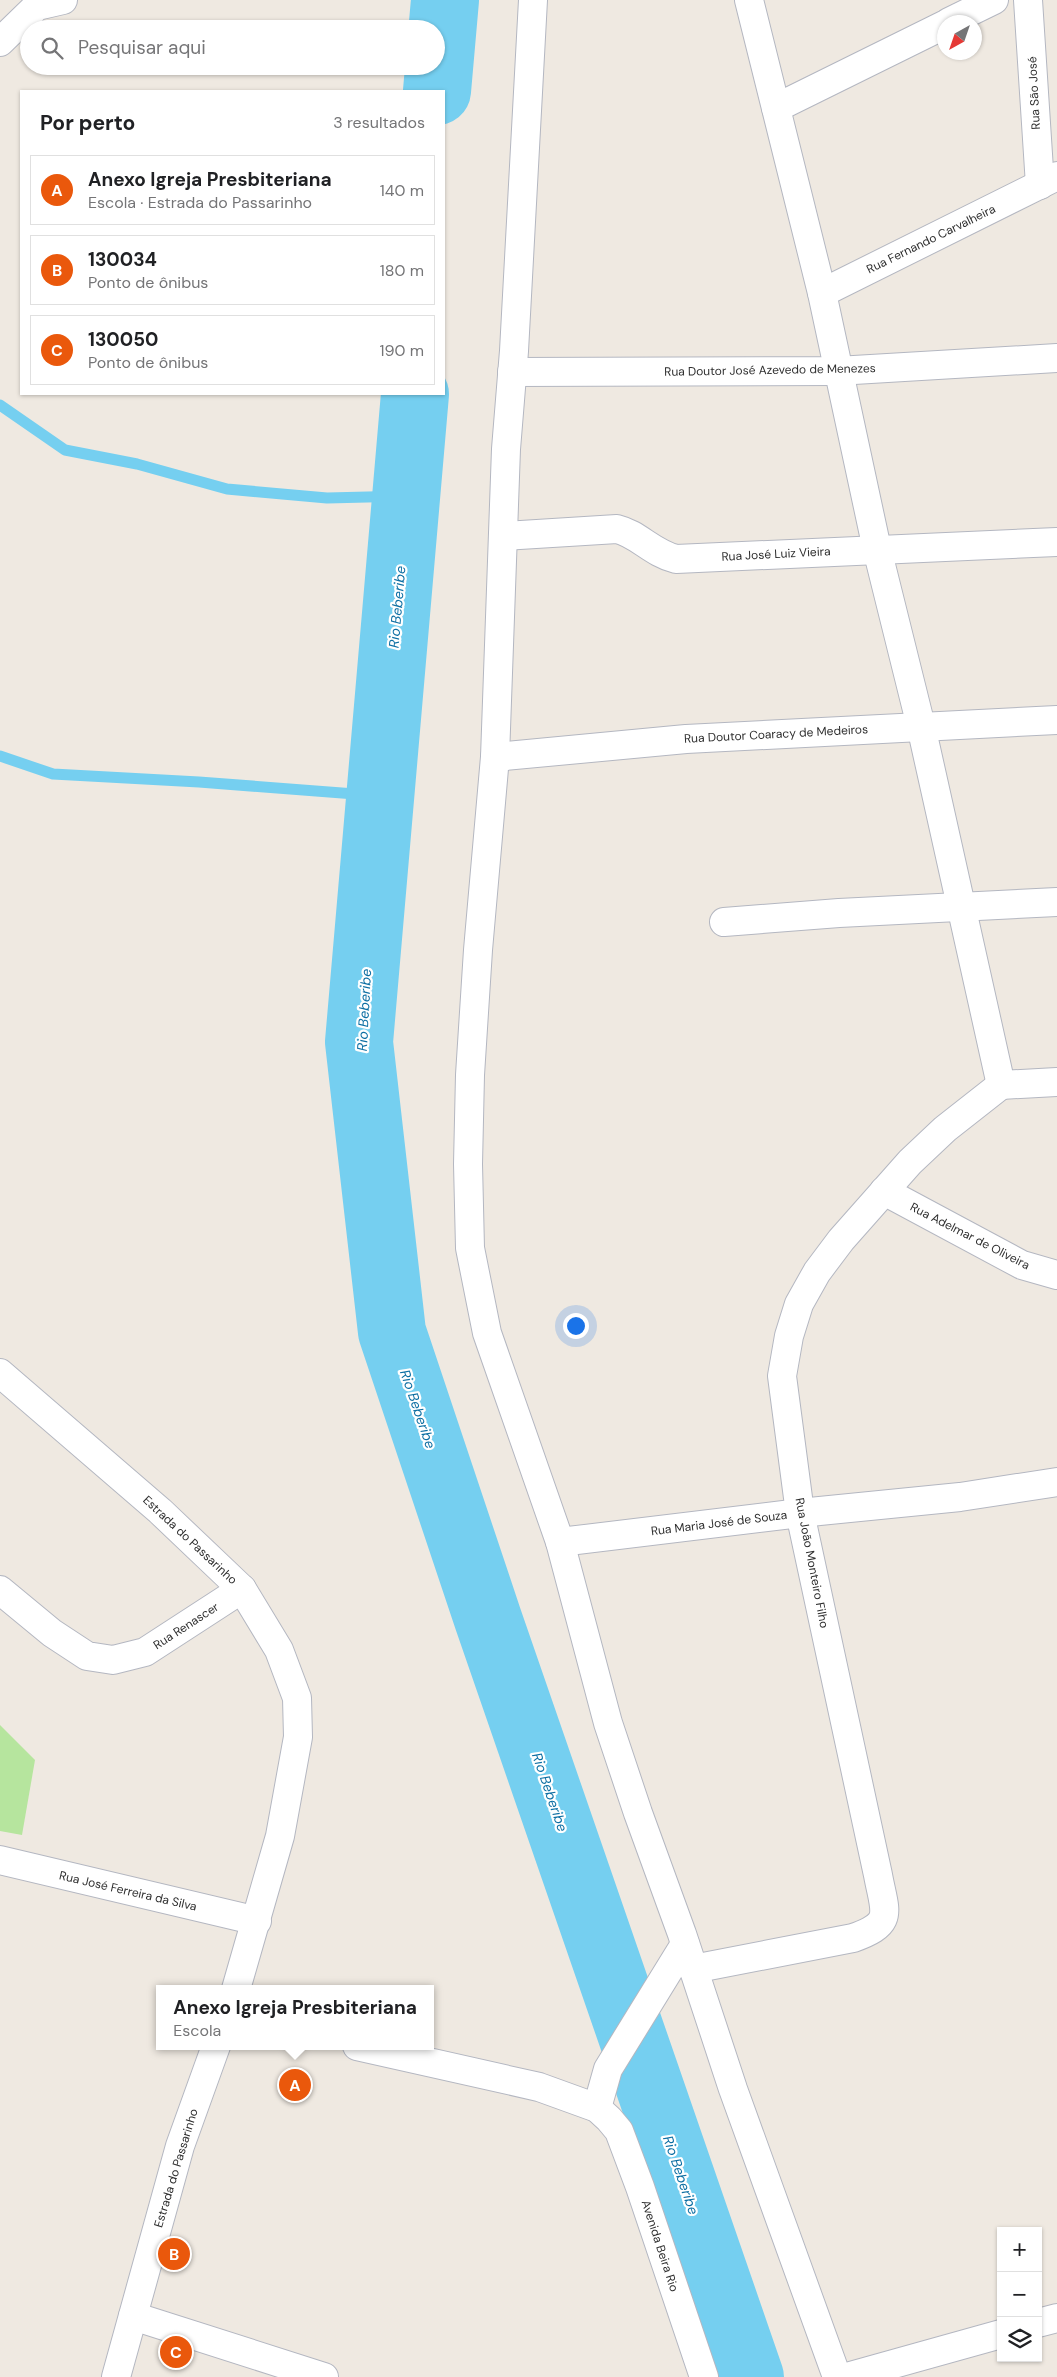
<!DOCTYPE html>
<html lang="pt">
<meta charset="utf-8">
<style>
body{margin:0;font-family:"DM Sans",sans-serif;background:#f6f6f6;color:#202124}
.controls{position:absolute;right:15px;bottom:15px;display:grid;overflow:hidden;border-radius:0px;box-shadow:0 1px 4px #0004}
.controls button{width:45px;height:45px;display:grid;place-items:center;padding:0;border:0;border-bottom:1px solid #e0e0e0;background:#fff;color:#202124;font:25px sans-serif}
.compass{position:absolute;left:937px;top:15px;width:45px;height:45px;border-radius:50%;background:#fff;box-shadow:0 1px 4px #0004;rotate:220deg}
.you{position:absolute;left:575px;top:1325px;width:18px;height:18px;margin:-12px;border:4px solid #fff;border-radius:50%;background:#1a73e8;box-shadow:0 0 0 8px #1a73e833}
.badge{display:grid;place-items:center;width:32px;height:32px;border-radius:50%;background:#ea580c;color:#fff;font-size:16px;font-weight:700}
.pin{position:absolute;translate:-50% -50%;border:2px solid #fff;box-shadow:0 1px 5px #0006}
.popup{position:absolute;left:156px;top:1985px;width:278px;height:65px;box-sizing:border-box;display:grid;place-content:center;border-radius:0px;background:#fff;filter:drop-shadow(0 1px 4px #0005);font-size:16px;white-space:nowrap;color:#757577}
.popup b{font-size:19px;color:#202124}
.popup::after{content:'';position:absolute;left:50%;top:100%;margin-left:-10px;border:10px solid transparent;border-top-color:#fff}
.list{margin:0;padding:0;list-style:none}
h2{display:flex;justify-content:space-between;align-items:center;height:65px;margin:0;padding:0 20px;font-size:21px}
h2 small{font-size:16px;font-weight:400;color:#757577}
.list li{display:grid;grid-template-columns:32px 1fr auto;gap:15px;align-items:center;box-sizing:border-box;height:70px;margin:0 10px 10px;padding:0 10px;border:1px solid #e0e0e0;border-radius:0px}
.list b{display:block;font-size:19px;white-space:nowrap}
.list p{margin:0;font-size:16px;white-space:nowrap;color:#757577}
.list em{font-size:16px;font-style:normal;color:#757577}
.icon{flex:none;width:28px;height:28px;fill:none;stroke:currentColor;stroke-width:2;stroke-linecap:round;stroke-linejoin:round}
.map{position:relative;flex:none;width:1057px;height:2377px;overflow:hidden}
.search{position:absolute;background:#fff;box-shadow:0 1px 4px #0004;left:20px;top:20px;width:425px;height:55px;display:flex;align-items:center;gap:12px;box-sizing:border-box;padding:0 18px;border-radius:28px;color:#757577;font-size:19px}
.panel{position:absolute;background:#fff;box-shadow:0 1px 4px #0004;left:20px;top:90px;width:425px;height:305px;border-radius:0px}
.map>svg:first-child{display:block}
.green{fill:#b6e59e}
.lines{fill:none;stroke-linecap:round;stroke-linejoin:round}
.stream{stroke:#75cff0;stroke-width:11}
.river{stroke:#75cff0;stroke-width:68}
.minor-casing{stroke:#b4b7c1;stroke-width:30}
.minor{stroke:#fff;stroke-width:28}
.labels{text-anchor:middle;stroke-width:4.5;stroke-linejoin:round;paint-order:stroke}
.street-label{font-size:12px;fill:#2e2e2e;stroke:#fff}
.water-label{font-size:14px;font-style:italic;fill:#0d6fa3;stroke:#fff}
</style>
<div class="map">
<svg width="1057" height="2377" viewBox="0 0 1057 2377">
<rect width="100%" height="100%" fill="#efe9e1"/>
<path class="green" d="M0,1725L35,1760L22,1835L0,1831Z"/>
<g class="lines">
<g class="stream">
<path d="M0,405L65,450L137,464L227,489L327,498L408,496"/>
<path d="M0,756L53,774L199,782L381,796"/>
</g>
<g class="river">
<path d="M437,91L445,0"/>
<path d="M415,394L359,1042L392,1332L488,1619L750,2377"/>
</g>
<g class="minor-casing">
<g id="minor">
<path d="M533,0L514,351L506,449L495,757L478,950L470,1075L468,1164L470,1248L487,1333L560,1542L608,1723L638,1813L682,1934L733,2089L837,2377"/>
<path d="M749,0L822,293L877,549L921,726L1001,1085"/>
<path d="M1028,0L1040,185"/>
<path d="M949,22L994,0"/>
<path d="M0,42L37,6L63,0"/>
<path d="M776,108L944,25"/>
<path d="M822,293L1057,176"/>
<path d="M512,372L837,371L1057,358"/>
<path d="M503,536L617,529C638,534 652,553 676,559L1057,542"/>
<path d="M495,757L686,739L1057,720"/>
<path d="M724,922L839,913L1057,902"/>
<path d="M1001,1085L1057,1082"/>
<path d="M884,1191L1022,1265L1057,1275"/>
<path d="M0,1373L160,1511L242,1589L279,1650L297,1698L298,1737L280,1836L236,1989"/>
<path d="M560,1542L800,1513L960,1497L1057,1482"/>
<path d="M0,1590L52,1633L87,1656L113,1660L145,1652L242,1589"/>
<path d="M0,1860L257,1921"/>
<path d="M693,1969L853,1938C895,1923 885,1913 878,1875L800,1513L782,1376L789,1336L799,1304L817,1272L841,1240L910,1162L945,1129L1001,1085"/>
<path d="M357,2046L539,2087L597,2108L609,2119L619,2131L640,2187L704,2377"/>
<path d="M597,2108L608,2069L685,1944"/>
<path d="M133,2316L324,2377"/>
<path d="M1038,2323L1057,2318"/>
<path d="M116,2377L180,2146L216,2046"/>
<path d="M847,2377L1001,2334"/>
</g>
</g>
<use href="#minor" class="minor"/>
</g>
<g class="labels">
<g class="street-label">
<text transform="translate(1034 93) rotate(-93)" y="4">Rua São José</text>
<text transform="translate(931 239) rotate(-26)" y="4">Rua Fernando Carvalheira</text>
<text transform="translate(770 370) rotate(-1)" y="4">Rua Doutor José Azevedo de Menezes</text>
<text transform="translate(776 554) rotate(-3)" y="4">Rua José Luiz Vieira</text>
<text transform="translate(776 734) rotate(-3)" y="4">Rua Doutor Coaracy de Medeiros</text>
<text transform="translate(970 1236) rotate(27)" y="4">Rua Adelmar de Oliveira</text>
<text transform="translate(719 1523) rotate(-7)" y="4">Rua Maria José de Souza</text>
<text transform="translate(190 1540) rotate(43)" y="4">Estrada do Passarinho</text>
<text transform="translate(812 1563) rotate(79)" y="4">Rua João Monteiro Filho</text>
<text transform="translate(186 1626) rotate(-33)" y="4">Rua Renascer</text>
<text transform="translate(128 1891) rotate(13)" y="4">Rua José Ferreira da Silva</text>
<text transform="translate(176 2168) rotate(-73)" y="4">Estrada do Passarinho</text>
<text transform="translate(660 2246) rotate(72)" y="4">Avenida Beira Rio</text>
</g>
<g class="water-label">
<text transform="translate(397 607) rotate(-85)" y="5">Rio Beberibe</text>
<text transform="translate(364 1010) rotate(-87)" y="5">Rio Beberibe</text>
<text transform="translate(418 1409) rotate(71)" y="5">Rio Beberibe</text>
<text transform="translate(550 1792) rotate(71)" y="5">Rio Beberibe</text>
<text transform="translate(681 2175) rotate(71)" y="5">Rio Beberibe</text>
</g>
</g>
</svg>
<div class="controls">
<button>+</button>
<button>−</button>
<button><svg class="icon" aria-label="layers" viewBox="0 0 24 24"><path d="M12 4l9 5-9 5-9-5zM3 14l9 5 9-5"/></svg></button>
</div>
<svg class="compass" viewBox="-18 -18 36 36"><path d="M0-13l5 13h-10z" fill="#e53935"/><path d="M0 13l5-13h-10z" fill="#757577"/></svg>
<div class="you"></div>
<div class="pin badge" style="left:295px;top:2085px">A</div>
<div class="popup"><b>Anexo Igreja Presbiteriana</b>Escola</div>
<div class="pin badge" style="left:174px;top:2254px">B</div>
<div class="pin badge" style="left:176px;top:2352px">C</div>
<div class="search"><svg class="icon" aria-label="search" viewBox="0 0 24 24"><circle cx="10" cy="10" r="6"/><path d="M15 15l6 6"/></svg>Pesquisar aqui</div>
<section class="panel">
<h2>Por perto<small>3 resultados</small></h2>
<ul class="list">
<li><span class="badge">A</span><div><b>Anexo Igreja Presbiteriana</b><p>Escola · Estrada do Passarinho</p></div><em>140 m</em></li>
<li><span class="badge">B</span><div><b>130034</b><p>Ponto de ônibus</p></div><em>180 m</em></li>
<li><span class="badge">C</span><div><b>130050</b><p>Ponto de ônibus</p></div><em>190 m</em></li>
</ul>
</section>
</div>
